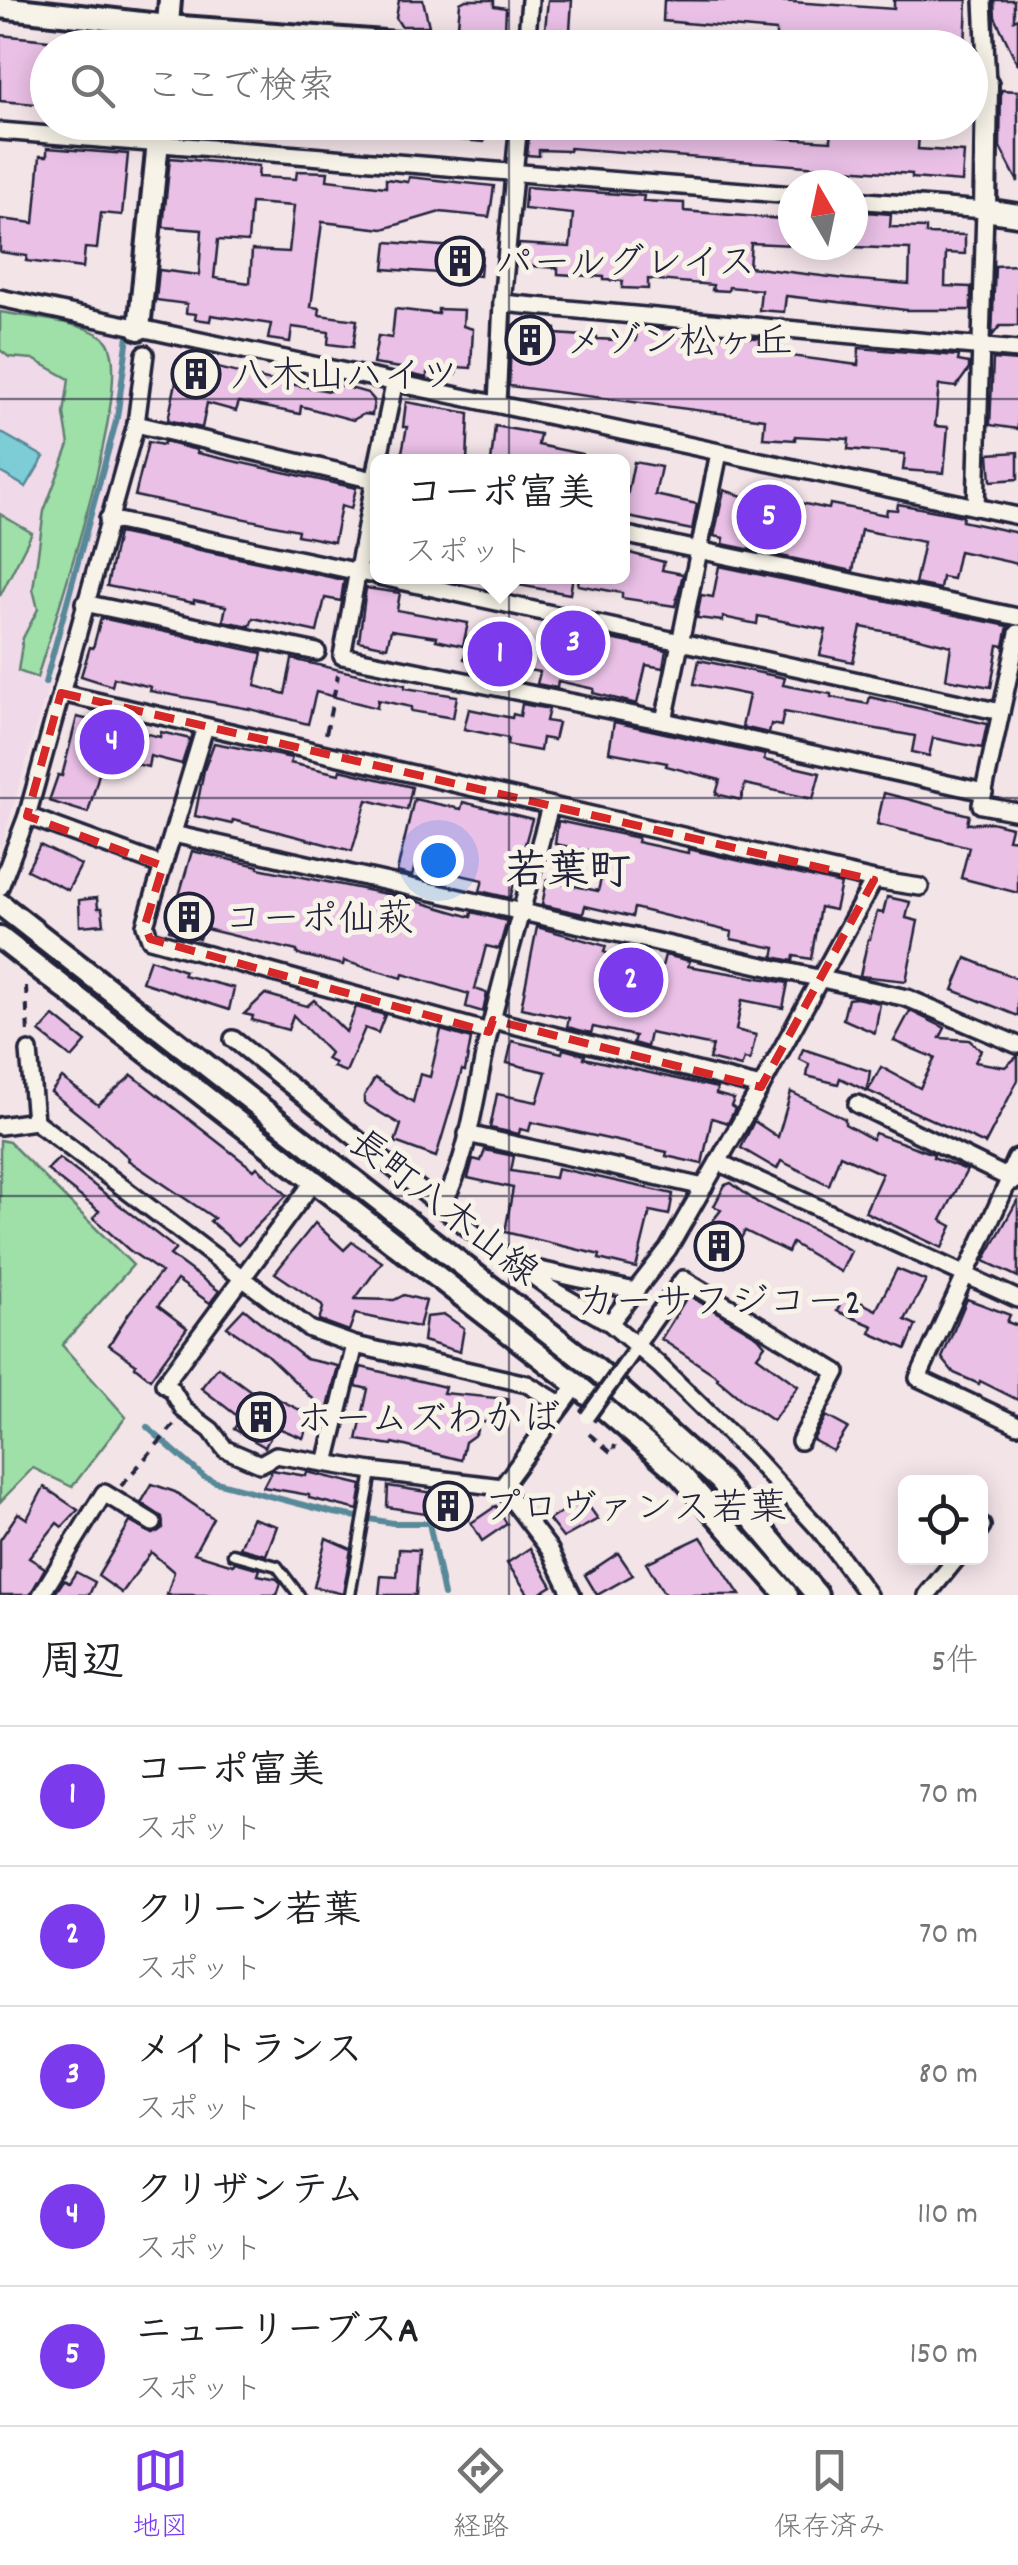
<!DOCTYPE html>
<html lang="ja">
<meta charset="utf-8">
<style>
body{margin:0;font-family:Dekko,"Klee One",sans-serif;background:#f2f2f2;color:#202124}
.controls{position:absolute;right:30px;bottom:30px;display:grid;overflow:hidden;border-radius:15px;box-shadow:0 5px 25px #0003}
.controls button{width:90px;height:90px;display:grid;place-items:center;padding:0;border:0;border-bottom:2px solid #e0e0e0;background:#fff;color:#202124;font:50px sans-serif}
.compass{position:absolute;left:778px;top:170px;width:90px;height:90px;border-radius:50%;background:#fff;box-shadow:0 5px 25px #0003;rotate:351deg}
.you{position:absolute;left:438px;top:860px;width:35px;height:35px;margin:-25px;border:8px solid #fff;border-radius:50%;background:#1a73e8;box-shadow:0 0 0 15px #1a73e833}
.badge{display:grid;place-items:center;width:65px;height:65px;border-radius:50%;background:#7c3aed;color:#fff;font-size:32px;font-weight:700}
.pin{position:absolute;translate:-50% -50%;border:5px solid #fff;box-shadow:0 2px 10px #0006}
.popup{position:absolute;left:370px;top:454px;width:260px;height:130px;box-sizing:border-box;display:grid;place-content:center;border-radius:15px;background:#fff;filter:drop-shadow(0 2px 8px #0005);font-size:32px;white-space:nowrap;color:#757577}
.popup b{font-size:38px;color:#202124}
.popup::after{content:'';position:absolute;left:50%;top:100%;margin-left:-20px;border:20px solid transparent;border-top-color:#fff}
.list{margin:0;padding:0;list-style:none}
h2{display:flex;justify-content:space-between;align-items:center;height:130px;margin:0;padding:0 40px;font-size:42px}
h2 small{font-size:32px;font-weight:400;color:#757577}
.list li{display:grid;grid-template-columns:65px 1fr auto;gap:30px;align-items:center;box-sizing:border-box;height:140px;padding:0 40px;border-top:2px solid #e0e0e0}
.list b{display:block;font-size:38px;white-space:nowrap}
.list p{margin:0;font-size:32px;white-space:nowrap;color:#757577}
.list em{font-size:32px;font-style:normal;color:#757577}
.icon{flex:none;width:55px;height:55px;fill:none;stroke:currentColor;stroke-width:2;stroke-linecap:round;stroke-linejoin:round}
.map{position:relative;flex:none;width:1018px;height:1595px;overflow:hidden}
.search{position:absolute;background:#fff;box-shadow:0 5px 25px #0003;left:30px;right:30px;top:30px;height:110px;display:flex;align-items:center;gap:25px;box-sizing:border-box;padding:0 35px;border-radius:55px;color:#757577;font-size:38px}
.sheet{height:830px;background:#fff}
nav{display:flex;justify-content:space-around;align-items:center;box-sizing:border-box;height:140px;border-top:2px solid #e0e0e0;background:#fff;font-size:28px;color:#757577}
nav a{display:grid;justify-items:center;gap:5px}
nav .on{color:#7c3aed}
.map>svg:first-child{display:block}
.built{fill:#f0d9e8}
.green{fill:#9fdfa8;stroke:#608072;stroke-width:2.5}
.water{fill:#7dcdd7;stroke:#598999;stroke-width:2.5}
.lines{fill:none;stroke-linecap:round;stroke-linejoin:round}
.stream{stroke:#598999;stroke-width:6}
.building{fill:#eac0e7;stroke:#22223b;stroke-width:2.5;fill-rule:evenodd}
.service-casing{stroke:#22223b;stroke-width:15}
.minor-casing{stroke:#22223b;stroke-width:22}
.tertiary-casing{stroke:#22223b;stroke-width:28}
.path{stroke:#22223b;stroke-width:4;stroke-dasharray:10 8;stroke-linecap:butt}
.service{stroke:#f7f3e8;stroke-width:8}
.minor{stroke:#f7f3e8;stroke-width:15}
.tertiary{stroke:#f7f3e8;stroke-width:20}
.pedestrian-bridge-casing{stroke:#22223b;stroke-width:20;stroke-linecap:butt}
.pedestrian-bridge{stroke:#f7f3e8;stroke-width:12}
.marked{fill:none;stroke:#d62828;stroke-width:8;stroke-dasharray:20 12;stroke-linejoin:round}
.grid{fill:none;stroke:#22223b;stroke-width:2.5;stroke-opacity:0.55}
.labels{text-anchor:middle;stroke-width:10;stroke-linejoin:round;paint-order:stroke}
.poi-label{font-size:38px;fill:#22223b;stroke:#f7f3e8;text-anchor:start}
.street-label{font-size:38px;fill:#22223b;stroke:#f7f3e8}
.quarter-label{font-size:42px;font-weight:bold;fill:#22223b;stroke:#f7f3e8}
</style>
<div class="map">
<svg width="1018" height="1595" viewBox="0 0 1018 1595">
<rect width="100%" height="100%" fill="#f3e4e8"/>
<filter id="ink" filterUnits="userSpaceOnUse"><feTurbulence type="fractalNoise" baseFrequency=".01" numOctaves="2"/><feDisplacementMap in="SourceGraphic" scale="20" xChannelSelector="R" yChannelSelector="G"/><feConvolveMatrix kernelMatrix="1 2 1 2 8 2 1 2 1" color-interpolation-filters="sRGB"/></filter>
<g filter="url(#ink)">
<path class="built" d="M0,305L137,334L125,426L0,850Z"/>
<g class="green">
<path d="M0,312C25,317 95,322 108,343C134,387 54,621 37,678L18,671L23,638L38,609L33,589L44,511L69,445L64,414L69,379L33,359L9,357L0,350Z"/>
<path d="M0,514L32,533L0,596Z"/>
<path d="M0,1140L9,1142L133,1265L62,1345L126,1417L72,1487L33,1468L0,1502Z"/>
</g>
<path class="water" d="M0,432L44,457L26,487L0,472Z"/>
<g class="lines">
<g class="stream">
<path d="M45,683L117,418L128,336"/>
<path d="M147,1427L204,1477L216,1482L334,1513L393,1523H429L444,1595"/>
</g>
</g>
<g class="building">
<path d="M399,0H423L429,26H401L396,18Z"/>
<path d="M466,0H494V6L506,8L505,31L458,26L460,3Z"/>
<path d="M548,0H572L570,31L545,29Z"/>
<path d="M664,0L778,1L894,9V0H967L965,48H865L800,42V47L776,46V31L663,21Z"/>
<path d="M994,0H1014V20L1018,18V65L995,17Z"/>
<path d="M0,35L48,40V105L0,101Z"/>
<path d="M1001,90L1018,91V182L1000,147Z"/>
<path d="M404,122H490L484,142L403,135Z"/>
<path d="M540,122H583L695,133L831,141L832,122H920L918,149L964,152L962,182L912,178V174L871,171L570,148L569,151L539,150V156L527,155L530,129H539Z"/>
<path d="M47,148L128,154L122,215L101,213L97,249L85,248L83,268L26,261L27,256L0,252V219L34,223L40,156H47Z"/>
<path d="M170,158L259,166L258,177L296,179L297,171L328,172L327,180L386,187V179L408,182L409,177L494,186L491,207L489,217L440,212L383,229L322,222L311,307L320,308L319,315L357,320L353,347L328,344L329,332L292,327L290,342L268,339L271,324L211,315L210,321L195,319L196,314L186,313L187,304L156,300L159,270L199,275L202,230L163,227ZM251,203L294,206L289,252L252,250L250,283L214,278L218,240L248,242Z"/>
<path d="M526,187L644,196L643,201L684,203V211L793,220V245L751,243L749,267L846,279L909,284L910,249L853,247V211L891,214L890,227L926,228V234L965,235V254L946,253L945,286L971,287V310H906L786,296L784,312L759,310L761,290L729,287L728,291L712,290L713,285L648,279V289L622,288L623,281L604,280V277L558,274V268L517,265L519,244L570,247L573,214L524,209Z"/>
<path d="M387,242L482,249L480,276L384,269Z"/>
<path d="M1018,265V326H1000L992,336L995,266Z"/>
<path d="M395,309L438,314V309L464,310L463,326L473,329L471,368L457,367L456,374L427,373V378L409,374L407,369L373,364L378,336L392,338Z"/>
<path d="M512,325L556,329V334L597,337V339L636,341L637,327L678,330V335L760,338V345L783,346V355L858,365L859,348L959,356L958,361L969,363V369L956,387L939,385L935,426L948,427L944,473L903,470L905,454L848,449L849,439L795,436V440L763,438L765,419L509,386Z"/>
<path d="M181,359L267,380L330,391L332,383L368,393L374,400L372,415L364,414L353,420L301,406L300,414L239,402L236,411L207,403L202,428L168,420Z"/>
<path d="M993,359L1018,361V429L990,425Z"/>
<path d="M406,402L469,413L467,462H400L407,427H403Z"/>
<path d="M495,426L540,434L538,445L582,454V462H491Z"/>
<path d="M148,442L163,445L164,442L197,450V453L356,488L351,509L341,506L334,542L297,535L298,530L135,496Z"/>
<path d="M1018,452V479L991,481L989,454Z"/>
<path d="M634,462L661,467L655,495L697,504L692,530L623,516Z"/>
<path d="M761,488L788,494L786,500L829,509L830,504L886,515L887,509L897,510L898,504L963,516L962,521L1018,533V564L959,551L953,579L942,577L940,589L915,584L924,542L861,530L853,571L723,544L724,538L714,536L724,490L758,501Z"/>
<path d="M118,533L344,580L341,601L325,598L317,632L253,618L250,626L223,621L226,606L194,600V603L107,586Z"/>
<path d="M622,551L664,562L662,570L683,574L675,606L622,598V593L578,585L579,576H622Z"/>
<path d="M719,566L1008,626L1004,646L998,645L991,687L946,679L951,646L915,637L861,627L853,662L820,655L826,630L758,616L757,624L723,617V621L697,618L701,595L713,597Z"/>
<path d="M519,576H573L570,594L518,585Z"/>
<path d="M366,588L400,593L397,610L468,623L463,646L436,640L437,637L391,630L387,647L359,641Z"/>
<path d="M101,618L262,653L255,686L285,694L292,659L405,685V688L457,696L453,718L411,711V707L378,700L377,708L316,692L308,724L250,709L150,691L151,687L114,678L112,686L81,676L90,647L93,648Z"/>
<path d="M550,627L666,650L663,668L646,665L637,704L593,693L594,689L558,681L557,688L537,684L540,672L464,659L468,637L545,650Z"/>
<path d="M699,660L785,678L783,685L831,694V697L868,704L870,697L987,724L982,748L933,738L929,756L912,752L915,736L784,712L781,726L771,724L769,733L742,727L749,695L694,684Z"/>
<path d="M522,704L549,709L546,721L558,723L554,740L542,738L540,751L507,745L508,738L464,729L469,709L512,718L513,714L520,716Z"/>
<path d="M77,717L160,737L161,732L190,739L182,764L150,756L148,767L104,756L88,813L49,801L58,775L62,776Z"/>
<path d="M614,722L765,755L764,760L820,773L813,799L745,784L741,800L716,794L720,780L666,766L667,763L609,752Z"/>
<path d="M214,743L292,758L290,763L339,774L340,770L412,787L407,810L367,800L352,851L233,820L232,824L195,816L204,770Z"/>
<path d="M884,793L969,815L967,824L991,822L1011,827L1008,839L1018,840V893L961,878L969,847L877,824Z"/>
<path d="M414,799L461,809L463,802L532,819L510,898L480,891L483,880L415,865L412,876L397,872Z"/>
<path d="M558,821L638,838L637,842L688,853V849L841,884L835,910L820,907L811,959L794,956L793,961L773,957L775,948L731,939L732,932L634,908L632,917L585,906L583,914L542,905L547,880L598,891L606,858L599,856L600,853L555,844Z"/>
<path d="M40,845L81,865L68,890L27,870Z"/>
<path d="M192,851L258,866V868L406,898L471,917L472,912L507,921L499,949L486,946L475,989L487,993L483,1012L466,1007L469,994L403,974L402,978L344,961L343,965L297,954V951L202,928L199,939L169,930Z"/>
<path d="M887,897L910,902L906,918L918,921L906,981L860,976L868,939H870L877,912L883,913Z"/>
<path d="M97,898L98,908H102L104,924L80,926L79,900Z"/>
<path d="M537,927L606,946L604,952L610,955L609,960L661,970L665,955L690,961L688,966L788,983L783,1008L742,1000L736,1030L756,1035L750,1060L744,1059L741,1067L709,1059L713,1046L650,1033L647,1047L633,1043L635,1036L593,1027L591,1033L567,1027L569,1018L521,1008Z"/>
<path d="M966,958L1018,979V1016L953,990Z"/>
<path d="M150,959L185,971L183,975L234,988L229,1010L142,982Z"/>
<path d="M265,994L307,1006L314,1000L346,1032L356,1007L385,1015L378,1033L365,1028L346,1072L333,1067L335,1063L326,1059L330,1053L293,1015L288,1030L252,1020L253,1016L244,1014Z"/>
<path d="M856,998L880,1003L875,1033L843,1019L848,999Z"/>
<path d="M910,1011L945,1028L940,1038L969,1040L981,1050L975,1062L1005,1067L1018,1056V1080L985,1144L868,1091L881,1067L920,1088L935,1058L894,1041Z"/>
<path d="M54,1016L86,1042L72,1058L39,1032Z"/>
<path d="M441,1030L471,1039L465,1071L462,1070L436,1157L395,1142L401,1125L364,1103V1096L375,1078L413,1102L420,1074L430,1077Z"/>
<path d="M512,1041L562,1053L563,1049L585,1055L584,1058L717,1088L716,1094L734,1099L731,1106L735,1109L728,1123L712,1118L702,1164L666,1156L667,1152L531,1122L529,1131L520,1129L519,1134L490,1128L497,1094L537,1102L546,1072L507,1063Z"/>
<path d="M803,1049L870,1071L867,1091L840,1078L838,1084L807,1076L809,1064L799,1059Z"/>
<path d="M132,1075L254,1170L257,1167L287,1195L238,1245L210,1221L214,1218L128,1160L129,1158L92,1125L51,1092L62,1078L98,1105Z"/>
<path d="M791,1092L845,1119V1124L872,1139L875,1133L934,1154L933,1157L967,1170L941,1220L952,1226L942,1248L865,1212L882,1174L840,1155L829,1185L781,1161L777,1169L741,1148L754,1121L778,1137Z"/>
<path d="M485,1150L514,1156L511,1171L555,1178L557,1168L673,1194L669,1215L650,1211L636,1268L599,1259L600,1255L505,1232L513,1188L468,1178L473,1159L481,1161Z"/>
<path d="M59,1158L176,1249L170,1255L219,1291L210,1303L177,1280L158,1306L187,1328L150,1379L135,1367L136,1364L109,1345L129,1313L161,1272L129,1250L93,1218L99,1211L47,1170Z"/>
<path d="M731,1183L758,1203L813,1229L851,1251L841,1272L792,1243L788,1252L745,1231L725,1267L700,1252L703,1240L700,1237L721,1210L714,1206L725,1185Z"/>
<path d="M1018,1199V1277L984,1261Z"/>
<path d="M315,1223L344,1250L352,1242L382,1262L355,1299L394,1300L404,1295L426,1301L419,1327L355,1314L349,1331L319,1320L323,1308L321,1304L275,1273Z"/>
<path d="M897,1269L926,1281L905,1320L916,1325L906,1349L870,1333L873,1326L837,1311L845,1294L876,1310Z"/>
<path d="M688,1295L758,1337L765,1345L757,1356L798,1386L773,1421L742,1400L717,1379L718,1377L661,1339Z"/>
<path d="M967,1299L1010,1315L1007,1322L1018,1326V1400L980,1381L979,1384L954,1373L942,1358Z"/>
<path d="M244,1309L306,1359L338,1366L327,1412L266,1354L227,1327Z"/>
<path d="M445,1315L464,1328L460,1352L423,1341L426,1317Z"/>
<path d="M218,1367L255,1394L258,1389L312,1416L303,1438L276,1427L265,1447L234,1429L240,1418L201,1388Z"/>
<path d="M361,1367L445,1387L443,1393L508,1399L501,1426L479,1421L476,1434L465,1442L461,1460L393,1443L392,1445L357,1440L368,1389L356,1386Z"/>
<path d="M826,1416L848,1428L833,1451L813,1440Z"/>
<path d="M272,1470L306,1476L307,1472L362,1485L358,1510L309,1498V1495L263,1487Z"/>
<path d="M152,1484L175,1492L213,1518L194,1553L233,1565L235,1562L260,1569L258,1575L277,1579L281,1583L277,1595H167L174,1572L151,1552L122,1593L98,1576L130,1522L152,1534L163,1528L162,1517L141,1503Z"/>
<path d="M388,1486L473,1499L469,1520L387,1507Z"/>
<path d="M44,1487L78,1510L62,1527L57,1523L29,1558L45,1568L30,1595H0V1540L18,1513L27,1519Z"/>
<path d="M583,1498L598,1519L563,1538L549,1520Z"/>
<path d="M496,1506L507,1524L482,1541L471,1523Z"/>
<path d="M252,1518L277,1526L266,1555L240,1548Z"/>
<path d="M701,1537L740,1595H665L646,1563Z"/>
<path d="M326,1538L351,1549L343,1594L314,1587Z"/>
<path d="M530,1548L552,1586L537,1595H529L507,1563Z"/>
<path d="M399,1549L419,1550L416,1595H379L381,1576L397,1577Z"/>
<path d="M618,1553L633,1575L597,1595L585,1575Z"/>
<path d="M76,1572L95,1582L89,1595H54L64,1580L69,1583Z"/>
</g>
<g class="lines">
<g class="service-casing">
<g id="service">
<path d="M233,1554L277,1566L299,1595"/>
<path d="M350,1595L372,1472"/>
</g>
</g>
<g class="minor-casing">
<g id="minor">
<path d="M983,0L987,84"/>
<path d="M526,48L530,0"/>
<path d="M0,131L793,195"/>
<path d="M0,298L976,507L985,210L853,200"/>
<path d="M502,303L1018,350"/>
<path d="M497,404L502,303L519,122"/>
<path d="M136,424L378,481"/>
<path d="M378,462L342,656L664,721L984,792"/>
<path d="M378,462L394,385"/>
<path d="M976,507L1018,516"/>
<path d="M108,519L369,574"/>
<path d="M622,534L1018,617"/>
<path d="M378,576L1001,712"/>
<path d="M84,603L317,652"/>
<path d="M1018,633L981,805L1018,812"/>
<path d="M61,693L874,880L920,887"/>
<path d="M664,721L719,453"/>
<path d="M205,727L145,925L150,939L489,1032"/>
<path d="M27,816L163,866"/>
<path d="M173,834L907,998L1018,1045"/>
<path d="M0,887L27,816L136,424L145,354"/>
<path d="M493,1020L761,1087"/>
<path d="M233,1039L475,1234L551,1289L610,1323L659,1365L753,1457L820,1530L868,1595"/>
<path d="M29,1051L35,1121L310,1329L355,1345L527,1384L562,1405"/>
<path d="M857,1104L1015,1181"/>
<path d="M0,1126L35,1121"/>
<path d="M467,1134L704,1187"/>
<path d="M718,1162L1018,1299"/>
<path d="M1010,1178L918,1378L1018,1425"/>
<path d="M314,1181L164,1384L172,1390L184,1410L211,1430L225,1449L260,1464L276,1455L372,1471L502,1487"/>
<path d="M441,1207C469,1161 476,1089 488,1037C506,960 530,883 550,806"/>
<path d="M526,1267L635,1291"/>
<path d="M610,1323L668,1249L761,1087L874,880"/>
<path d="M636,1345L683,1279L837,1372L800,1441"/>
<path d="M326,1463L355,1345"/>
<path d="M980,1529L982,1526"/>
<path d="M41,1595L104,1493L153,1523"/>
<path d="M572,1595L550,1550L502,1487L577,1385"/>
<path d="M927,1595L957,1558"/>
</g>
</g>
<g class="tertiary-casing">
<g id="tertiary">
<path d="M0,7L168,26L465,48"/>
<path d="M166,48L170,0"/>
<path d="M970,83L987,84L985,210L1018,215"/>
<path d="M139,329L160,122"/>
<path d="M0,904L597,1370L720,1480L817,1595"/>
<path d="M0,938L577,1385L679,1473L787,1595"/>
<path d="M1010,1178L1018,1160"/>
</g>
</g>
<g class="path">
<path d="M326,734L338,675"/>
<path d="M26,986L28,1036"/>
<path d="M589,1434L613,1454L615,1445"/>
<path d="M121,1486L174,1425"/>
</g>
<use href="#service" class="service"/>
<use href="#minor" class="minor"/>
<use href="#tertiary" class="tertiary"/>
<g class="pedestrian-bridge-casing">
<path id="pedestrian-bridge" d="M587,1417L632,1354"/>
</g>
<use href="#pedestrian-bridge" class="pedestrian-bridge"/>
</g>
</g>
<path class="marked" d="M61,693L874,880L761,1087L493,1020L489,1032L150,939L145,925L163,866L27,816Z"/>
<path class="grid" d="M509,0V48M509,122V1595M0,399H1018M0,798H1018M0,1196H1018"/>
<defs>
<g id="building-ring" transform="scale(2.5)"><circle r="9.5" fill="#f7f3e8" stroke="#22223b" stroke-width="1.5"/><path d="M-4-6H4V6H1V3H-1V6H-4ZM-2.5-4.3h1.7v1.8h-1.7ZM.8-4.3h1.7v1.8H.8ZM-2.5-1h1.7V.8h-1.7ZM.8-1h1.7V.8H.8Z" fill="#22223b"/></g>
</defs>
<g fill-rule="evenodd">
<use href="#building-ring" x="460" y="261"/>
<use href="#building-ring" x="530" y="340"/>
<use href="#building-ring" x="196" y="374"/>
<use href="#building-ring" x="189" y="917"/>
<use href="#building-ring" x="719" y="1246"/>
<use href="#building-ring" x="261" y="1417"/>
<use href="#building-ring" x="448" y="1506"/>
</g>
<g class="labels">
<g class="poi-label">
<text x="495" y="274">パールグレイス</text>
<text x="565" y="353">メゾン松ヶ丘</text>
<text x="231" y="387">八木山ハイツ</text>
<text x="224" y="930">コーポ仙萩</text>
<text x="719" y="1313" text-anchor="middle">カーサフジコー2</text>
<text x="296" y="1430">ホームズわかば</text>
<text x="483" y="1519">プロヴァンス若葉</text>
</g>
<g class="street-label">
<text transform="translate(445 1206) rotate(38)" y="13">長町八木山線</text>
</g>
<g class="quarter-label">
<text x="568" y="883">若葉町</text>
</g>
</g>
</svg>
<div class="controls">
<button><svg class="icon" aria-label="locate" viewBox="0 0 24 24"><circle cx="12" cy="12" r="6"/><path d="M12 2v4M12 18v4M2 12h4M18 12h4"/></svg></button>
</div>
<svg class="compass" viewBox="-18 -18 36 36"><path d="M0-13l5 13h-10z" fill="#e53935"/><path d="M0 13l5-13h-10z" fill="#757577"/></svg>
<div class="you"></div>
<div class="pin badge" style="left:500px;top:654px">1</div>
<div class="popup"><b>コーポ富美</b>スポット</div>
<div class="pin badge" style="left:631px;top:980px">2</div>
<div class="pin badge" style="left:573px;top:643px">3</div>
<div class="pin badge" style="left:112px;top:742px">4</div>
<div class="pin badge" style="left:769px;top:517px">5</div>
<div class="search"><svg class="icon" aria-label="search" viewBox="0 0 24 24"><circle cx="10" cy="10" r="6"/><path d="M15 15l6 6"/></svg>ここで検索</div>
</div>
<section class="sheet">
<h2>周辺<small>5件</small></h2>
<ul class="list">
<li><span class="badge">1</span><div><b>コーポ富美</b><p>スポット</p></div><em>70 m</em></li>
<li><span class="badge">2</span><div><b>クリーン若葉</b><p>スポット</p></div><em>70 m</em></li>
<li><span class="badge">3</span><div><b>メイトランス</b><p>スポット</p></div><em>80 m</em></li>
<li><span class="badge">4</span><div><b>クリザンテム</b><p>スポット</p></div><em>110 m</em></li>
<li><span class="badge">5</span><div><b>ニューリーブスA</b><p>スポット</p></div><em>150 m</em></li>
</ul>
</section>
<nav>
<a class="on"><svg class="icon" aria-label="map" viewBox="0 0 24 24"><path d="M3 6l6-2 6 2 6-2v14l-6 2-6-2-6 2zM9 4v14M15 6v14"/></svg>地図</a>
<a><svg class="icon" aria-label="directions" viewBox="0 0 24 24"><path d="M12 3l9 9-9 9-9-9zM9 14v-3h6M13 9l2 2-2 2"/></svg>経路</a>
<a><svg class="icon" aria-label="saved" viewBox="0 0 24 24"><path d="M7 4h10v16l-5-4-5 4z"/></svg>保存済み</a>
</nav>
